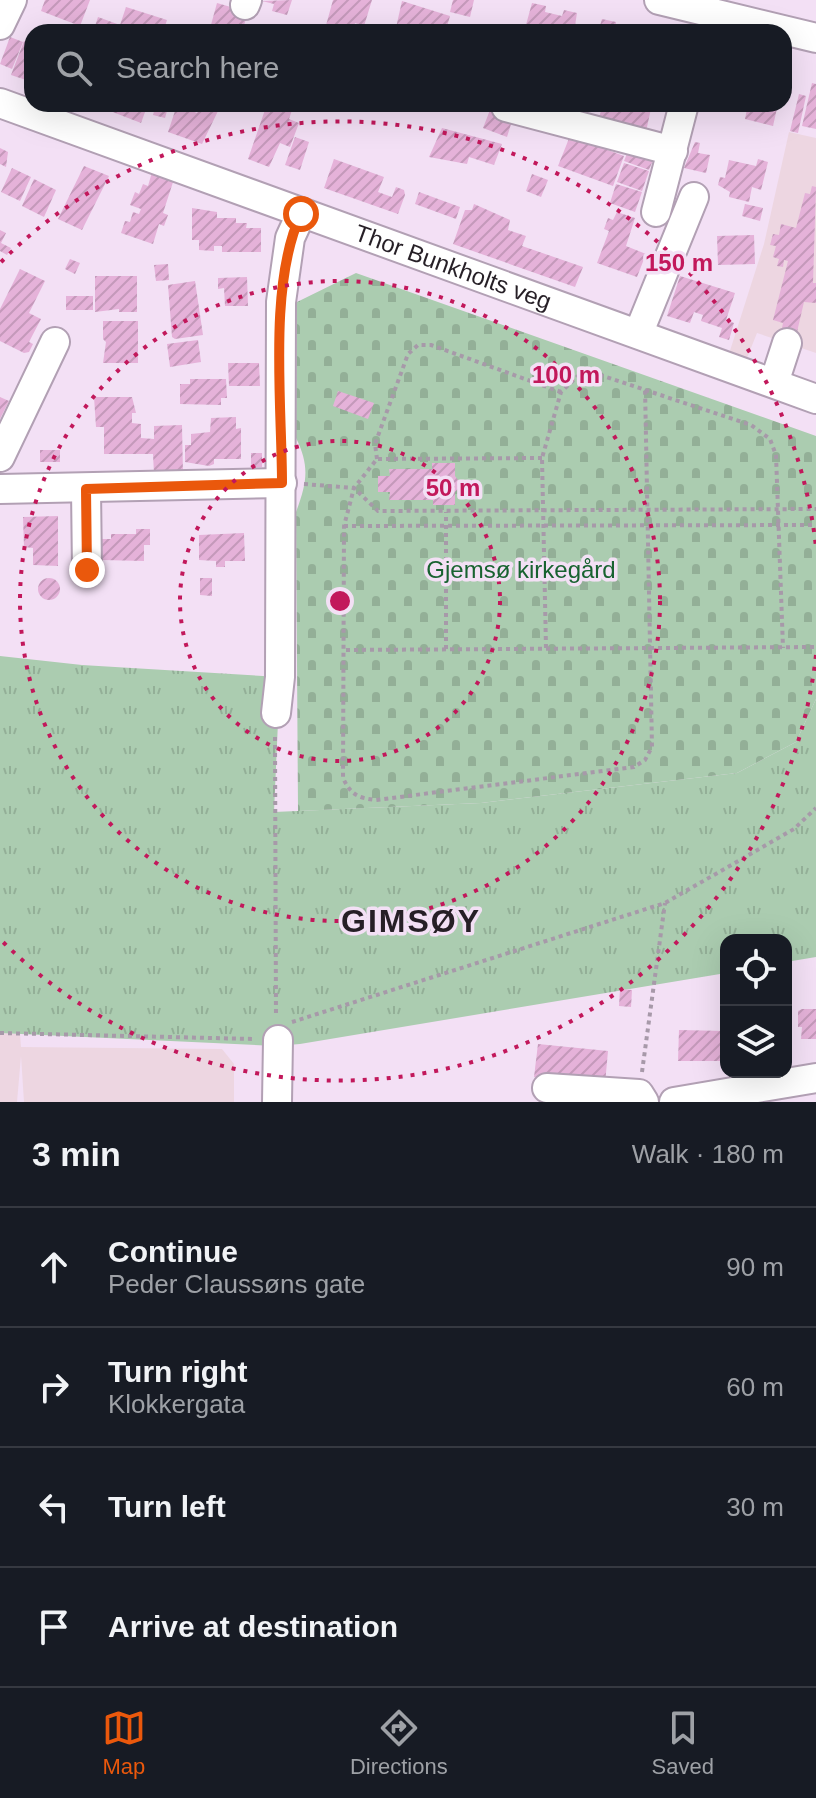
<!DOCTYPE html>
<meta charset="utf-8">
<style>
body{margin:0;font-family:Arial,sans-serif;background:#242831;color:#f1f3f6}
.controls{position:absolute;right:24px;bottom:24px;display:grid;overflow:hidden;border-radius:16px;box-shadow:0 8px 32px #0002}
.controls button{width:72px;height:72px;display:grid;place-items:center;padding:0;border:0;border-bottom:2px solid #363941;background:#171b24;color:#f1f3f6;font:40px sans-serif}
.stop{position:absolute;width:24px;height:24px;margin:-18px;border:6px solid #ea580c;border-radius:50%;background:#fff}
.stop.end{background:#ea580c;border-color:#fff;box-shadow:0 2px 8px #0008}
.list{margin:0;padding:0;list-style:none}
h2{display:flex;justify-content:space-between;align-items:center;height:104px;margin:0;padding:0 32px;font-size:34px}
h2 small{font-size:26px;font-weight:400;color:#9ea1a6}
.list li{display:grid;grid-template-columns:52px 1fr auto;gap:24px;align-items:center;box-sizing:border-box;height:120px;padding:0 32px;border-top:2px solid #363941}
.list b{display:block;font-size:30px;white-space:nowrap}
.list p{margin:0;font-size:26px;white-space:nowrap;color:#9ea1a6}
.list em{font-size:26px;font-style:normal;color:#9ea1a6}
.icon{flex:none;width:44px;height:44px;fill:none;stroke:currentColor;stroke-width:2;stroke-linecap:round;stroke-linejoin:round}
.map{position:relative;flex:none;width:816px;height:1102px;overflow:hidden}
.search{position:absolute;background:#171b24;box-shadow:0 8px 32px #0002;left:24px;right:24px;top:24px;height:88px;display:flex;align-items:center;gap:20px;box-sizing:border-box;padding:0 28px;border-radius:24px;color:#9ea1a6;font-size:30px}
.sheet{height:584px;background:#171b24}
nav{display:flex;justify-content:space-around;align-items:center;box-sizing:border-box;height:112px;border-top:2px solid #363941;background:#171b24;font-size:22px;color:#9ea1a6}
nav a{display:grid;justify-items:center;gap:4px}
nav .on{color:#ea580c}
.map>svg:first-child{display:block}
.education{fill:#edd6e1}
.grass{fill:url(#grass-tufts)}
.cemetery{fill:url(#cemetery-stones)}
.building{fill:url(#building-hatch)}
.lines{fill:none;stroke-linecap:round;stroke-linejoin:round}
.minor-casing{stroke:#b2a0b4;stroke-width:32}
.path{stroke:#a799a9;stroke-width:4;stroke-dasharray:4 4;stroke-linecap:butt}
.minor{stroke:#fff;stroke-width:28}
.route{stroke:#ea580c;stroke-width:10}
.ring{fill:none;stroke:#c2185b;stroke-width:4;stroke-dasharray:4 8}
.labels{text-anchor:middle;stroke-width:7;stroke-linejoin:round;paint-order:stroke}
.street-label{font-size:24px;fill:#261f26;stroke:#f3e0f5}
.park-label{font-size:24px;fill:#186230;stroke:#f3e0f5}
.district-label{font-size:32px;font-weight:bold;letter-spacing:2px;fill:#261f26;stroke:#f3e0f5}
.centre{fill:#c2185b;stroke:#f3e0f5;stroke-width:4}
.ring-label{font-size:24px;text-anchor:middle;font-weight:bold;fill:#c2185b;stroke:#f3e0f5;stroke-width:7;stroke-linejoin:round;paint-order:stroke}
</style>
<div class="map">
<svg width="816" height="1102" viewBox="0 0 816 1102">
<defs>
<pattern id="grass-tufts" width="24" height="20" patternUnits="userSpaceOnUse" patternTransform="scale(2)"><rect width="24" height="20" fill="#abccb0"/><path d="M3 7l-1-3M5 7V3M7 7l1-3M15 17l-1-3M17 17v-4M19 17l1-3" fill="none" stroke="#93af97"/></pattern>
<pattern id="cemetery-stones" width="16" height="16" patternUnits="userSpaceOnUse" patternTransform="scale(2)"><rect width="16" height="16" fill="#abccb0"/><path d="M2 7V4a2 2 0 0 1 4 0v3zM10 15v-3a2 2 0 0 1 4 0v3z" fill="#93af97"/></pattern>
<pattern id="building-hatch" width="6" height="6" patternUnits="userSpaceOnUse" patternTransform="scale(2)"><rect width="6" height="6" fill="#e5b2d9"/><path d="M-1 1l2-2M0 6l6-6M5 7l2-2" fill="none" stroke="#c499ba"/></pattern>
</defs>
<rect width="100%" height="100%" fill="#f3e0f5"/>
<g class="education">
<path d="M789,132L816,138V353L757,333L745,363L728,357L764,244Z"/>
<path d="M0,1033L20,1034L21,1047L222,1049L234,1064V1102H24L21,1056L17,1102H0Z"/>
</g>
<path class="grass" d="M0,656L82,665L280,677L274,812L481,803L737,773L796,742L816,699V957L786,962V940H726V973L300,1044L275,1046L0,1033Z"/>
<path class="cemetery" d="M356,273L816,436V699L796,742L737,773L481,803L298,811L296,512C307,483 310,466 296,438L297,302Z"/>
<g class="building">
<path d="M45,0H90L80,26L41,11Z"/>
<path d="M292,0L287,15L272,11L274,4L262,1Z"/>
<path d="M333,0H372L364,26L355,23L353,32L325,29Z"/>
<path d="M453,0H474L470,17L450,12Z"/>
<path d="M402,1L450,16L446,30L395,32Z"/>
<path d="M217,3L248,12L242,32H209Z"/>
<path d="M532,3L546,6L545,12L562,16L564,10L577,13L574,32H524Z"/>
<path d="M126,7L167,20L163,32H93L98,17L120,25Z"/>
<path d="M602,19L616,22L615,28L625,32H598Z"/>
<path d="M10,37L23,42L12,69L0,64Z"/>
<path d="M24,41L32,44V82L11,75Z"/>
<path d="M812,83L816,84V129L802,126Z"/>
<path d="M799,94L806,96L798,133L790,131Z"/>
<path d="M92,104H148L141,123Z"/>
<path d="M156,104H169L165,118L153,115Z"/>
<path d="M267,104H294L289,119L299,123L290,147L280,143L269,167L248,159Z"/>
<path d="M516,104H580L576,117Z"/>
<path d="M603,104H652L645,136L597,124Z"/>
<path d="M748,104H778L773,126L745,119Z"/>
<path d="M177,105L197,113L200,105L218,111L202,144L168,132Z"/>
<path d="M490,110L513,118L507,137L483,128Z"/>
<path d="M442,128L502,144L494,165L469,157L467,164L429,157Z"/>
<path d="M570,136L624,156L613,186L558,166Z"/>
<path d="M295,137L309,142L300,170L285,165Z"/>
<path d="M695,142L700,143L698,153L710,155L706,173L684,168Z"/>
<path d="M0,148L8,152L6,167L0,164Z"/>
<path d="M628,151L653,160L649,170L624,161Z"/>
<path d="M334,159L384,177L378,192L392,197L396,187L404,190L405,195L398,214L324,188Z"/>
<path d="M758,159L768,162L761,190L752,187L749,202L729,197L730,192L718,185L720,177L725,178L729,160L756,166Z"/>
<path d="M624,163L649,171L642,191L617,182Z"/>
<path d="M84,166L109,176L82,230L58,219Z"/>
<path d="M12,168L31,177L20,201L1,192Z"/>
<path d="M152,172L174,179L163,213L168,215L164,226L159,224L153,244L121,233L125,221L130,222L133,212L139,214L141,209L130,205L135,192L139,194L143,184L148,186Z"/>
<path d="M532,174L548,180L541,197L526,191Z"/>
<path d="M34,179L56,190L44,217L22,206Z"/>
<path d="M616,184L642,192L635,212L610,203Z"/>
<path d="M812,186L816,187L813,283H816V303L804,302L797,332L782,328L783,323L773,320L788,261L784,260L783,267L777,266L779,259L773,257L776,246L770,245L773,234L779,235L781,224L796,228L805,193L810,194Z"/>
<path d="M419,192L460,207L456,219L415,204Z"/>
<path d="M474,204L510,220L508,230L526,236L522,246L583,267L575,287L453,244L465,210H472Z"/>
<path d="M745,204L763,208L760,221L742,216Z"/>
<path d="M192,208L217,212V218H236V223H247L246,228H261V252H222V246H214V251L199,250V240H192Z"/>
<path d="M617,212L635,218L626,246L646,254L637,277L597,263L609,231L604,229L608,218L613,220Z"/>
<path d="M0,230L6,233L1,243L11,248L7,255L0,251Z"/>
<path d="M754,235L755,264L718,265L717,236Z"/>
<path d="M70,259L80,263L75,274L65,269Z"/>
<path d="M168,264L169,280L156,281L154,265Z"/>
<path d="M20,269L45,281L29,313L41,319L29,342L33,344L29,352L24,353L0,341V309Z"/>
<path d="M95,276H137V312H119V309L95,312Z"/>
<path d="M680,276L735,293L726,320L734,323L729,340L719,337L722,328L701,321L703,315L694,312L690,323L667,316Z"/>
<path d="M247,277L248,306H225L224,288L218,289V278Z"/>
<path d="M195,281L203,335L175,339L172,337L168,285Z"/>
<rect x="66" y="296" width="27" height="14"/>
<path d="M103,321H138V363H103L106,342L103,339Z"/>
<path d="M198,340L201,362L170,367L167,344Z"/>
<path d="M228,363H259L260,386H229Z"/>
<path d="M190,379H226L227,398H221V405L180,404V384H190Z"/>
<path d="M338,391L374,403L368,419L333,406Z"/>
<path d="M0,397L9,401L0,419Z"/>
<path d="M94,397H132L136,413H132V423L141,424V438L154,439V426L182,425L183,474H154L153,454H104V427H96Z"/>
<path d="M236,417V429L241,428V459H214V464L209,466L185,462V445H191V434L210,432L211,418Z"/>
<rect x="40" y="450" width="20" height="12"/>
<rect x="251" y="453" width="11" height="14"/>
<path d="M432,463H455V476L462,485L455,492V505H433V500H389L390,492H378V476H390L389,469H432Z"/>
<path d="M58,516V566L33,565V548L24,547L23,517Z"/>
<path d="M136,529H150V545H144V561L102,560V539H111V534H136Z"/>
<path d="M244,533L245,561H225V567H216V561L199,560V535Z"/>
<path d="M200,578H212V596L200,595Z"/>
<circle cx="49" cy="589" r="11"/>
<path d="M620,989L632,990L631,1007L619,1006Z"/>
<path d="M802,1009H816V1039H801L802,1027H798V1011Z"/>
<path d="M679,1030L726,1031V1061H678Z"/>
<path d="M538,1044L608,1051L605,1084L534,1077Z"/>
</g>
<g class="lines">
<g class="minor-casing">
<g id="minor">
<path d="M659,0L816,38"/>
<path d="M245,5L247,0"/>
<path d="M0,25L12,0"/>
<path id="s1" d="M0,103L816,399"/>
<path d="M506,107L673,151"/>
<path d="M656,212L684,104"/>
<path d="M639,332L694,197"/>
<path d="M774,383L787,343"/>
<path d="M0,457L55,342"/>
<path d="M0,489L282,483"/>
<path d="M86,489L87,570"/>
<path d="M276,713L280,677L281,302L290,238L301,214"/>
<path d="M547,1088L639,1094L644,1102"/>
<path d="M277,1102L278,1040"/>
<path d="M674,1102L816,1078"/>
</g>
</g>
<g class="path">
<path d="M542,458L377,459L354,488L344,526L343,778C351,795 358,798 376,800L634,767L645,760L652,747L645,387"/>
<path d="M377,459L375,444L408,354L418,345H431L561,392"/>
<path d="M304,484L354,488L378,511L816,509"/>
<path d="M344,526L816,525"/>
<path d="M546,648L542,458L561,392L578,376L597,374L751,425L770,439L776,455L783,648"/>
<path d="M446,649V512"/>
<path d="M346,650L816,647"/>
<path d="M275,737L276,1016"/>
<path d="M292,1022L665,903L794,829L816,808"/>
<path d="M0,1033L254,1039"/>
<path d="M642,1072L665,903"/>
</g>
<use href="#minor" class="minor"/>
</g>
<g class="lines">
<path class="route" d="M87,570L86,489L282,483C282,405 268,284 301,214"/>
</g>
<g class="ring">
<circle cx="340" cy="601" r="160"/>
<circle cx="340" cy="601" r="320"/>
<path d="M816 655A479 479 0 0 1 1 940M1 262A479 479 0 0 1 816 547"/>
</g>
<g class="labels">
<g class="street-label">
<text dy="8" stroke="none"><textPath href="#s1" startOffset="482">Thor Bunkholts veg</textPath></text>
</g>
<g class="park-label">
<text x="521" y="578">Gjemsø kirkegård</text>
</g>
<g class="district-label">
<text x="411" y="932">GIMSØY</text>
</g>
</g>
<circle cx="340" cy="601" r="12" class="centre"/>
<g class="ring-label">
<text x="679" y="271">150 m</text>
<text x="566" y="383">100 m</text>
<text x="453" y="496">50 m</text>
</g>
</svg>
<div class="controls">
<button><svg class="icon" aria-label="locate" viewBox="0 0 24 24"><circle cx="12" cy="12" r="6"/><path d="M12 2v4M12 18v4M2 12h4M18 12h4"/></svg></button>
<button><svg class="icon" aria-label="layers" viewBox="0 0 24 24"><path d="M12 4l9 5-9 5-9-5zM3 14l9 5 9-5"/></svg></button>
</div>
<div class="stop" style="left:301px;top:214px"></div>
<div class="stop end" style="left:87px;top:570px"></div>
<div class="search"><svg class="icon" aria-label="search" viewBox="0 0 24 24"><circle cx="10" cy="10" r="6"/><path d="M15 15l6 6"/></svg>Search here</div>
</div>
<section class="sheet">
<h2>3 min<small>Walk · 180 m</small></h2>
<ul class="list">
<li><svg class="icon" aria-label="ahead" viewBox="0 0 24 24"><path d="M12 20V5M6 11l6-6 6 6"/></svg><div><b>Continue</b><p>Peder Claussøns gate</p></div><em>90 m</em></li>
<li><svg class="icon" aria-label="right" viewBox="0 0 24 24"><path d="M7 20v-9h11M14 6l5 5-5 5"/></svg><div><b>Turn right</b><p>Klokkergata</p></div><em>60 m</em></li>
<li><svg class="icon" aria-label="left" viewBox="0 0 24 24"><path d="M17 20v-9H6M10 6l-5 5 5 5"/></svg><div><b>Turn left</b></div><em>30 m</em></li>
<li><svg class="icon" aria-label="arrive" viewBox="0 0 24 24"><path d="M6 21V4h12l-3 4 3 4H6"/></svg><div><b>Arrive at destination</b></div></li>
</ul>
</section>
<nav>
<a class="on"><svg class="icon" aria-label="map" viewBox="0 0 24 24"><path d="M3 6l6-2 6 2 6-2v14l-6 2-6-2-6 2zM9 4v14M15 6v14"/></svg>Map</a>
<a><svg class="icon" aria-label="directions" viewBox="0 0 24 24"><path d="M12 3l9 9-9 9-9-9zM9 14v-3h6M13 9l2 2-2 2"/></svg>Directions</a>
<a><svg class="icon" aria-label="saved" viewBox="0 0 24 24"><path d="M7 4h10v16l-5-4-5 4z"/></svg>Saved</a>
</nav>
